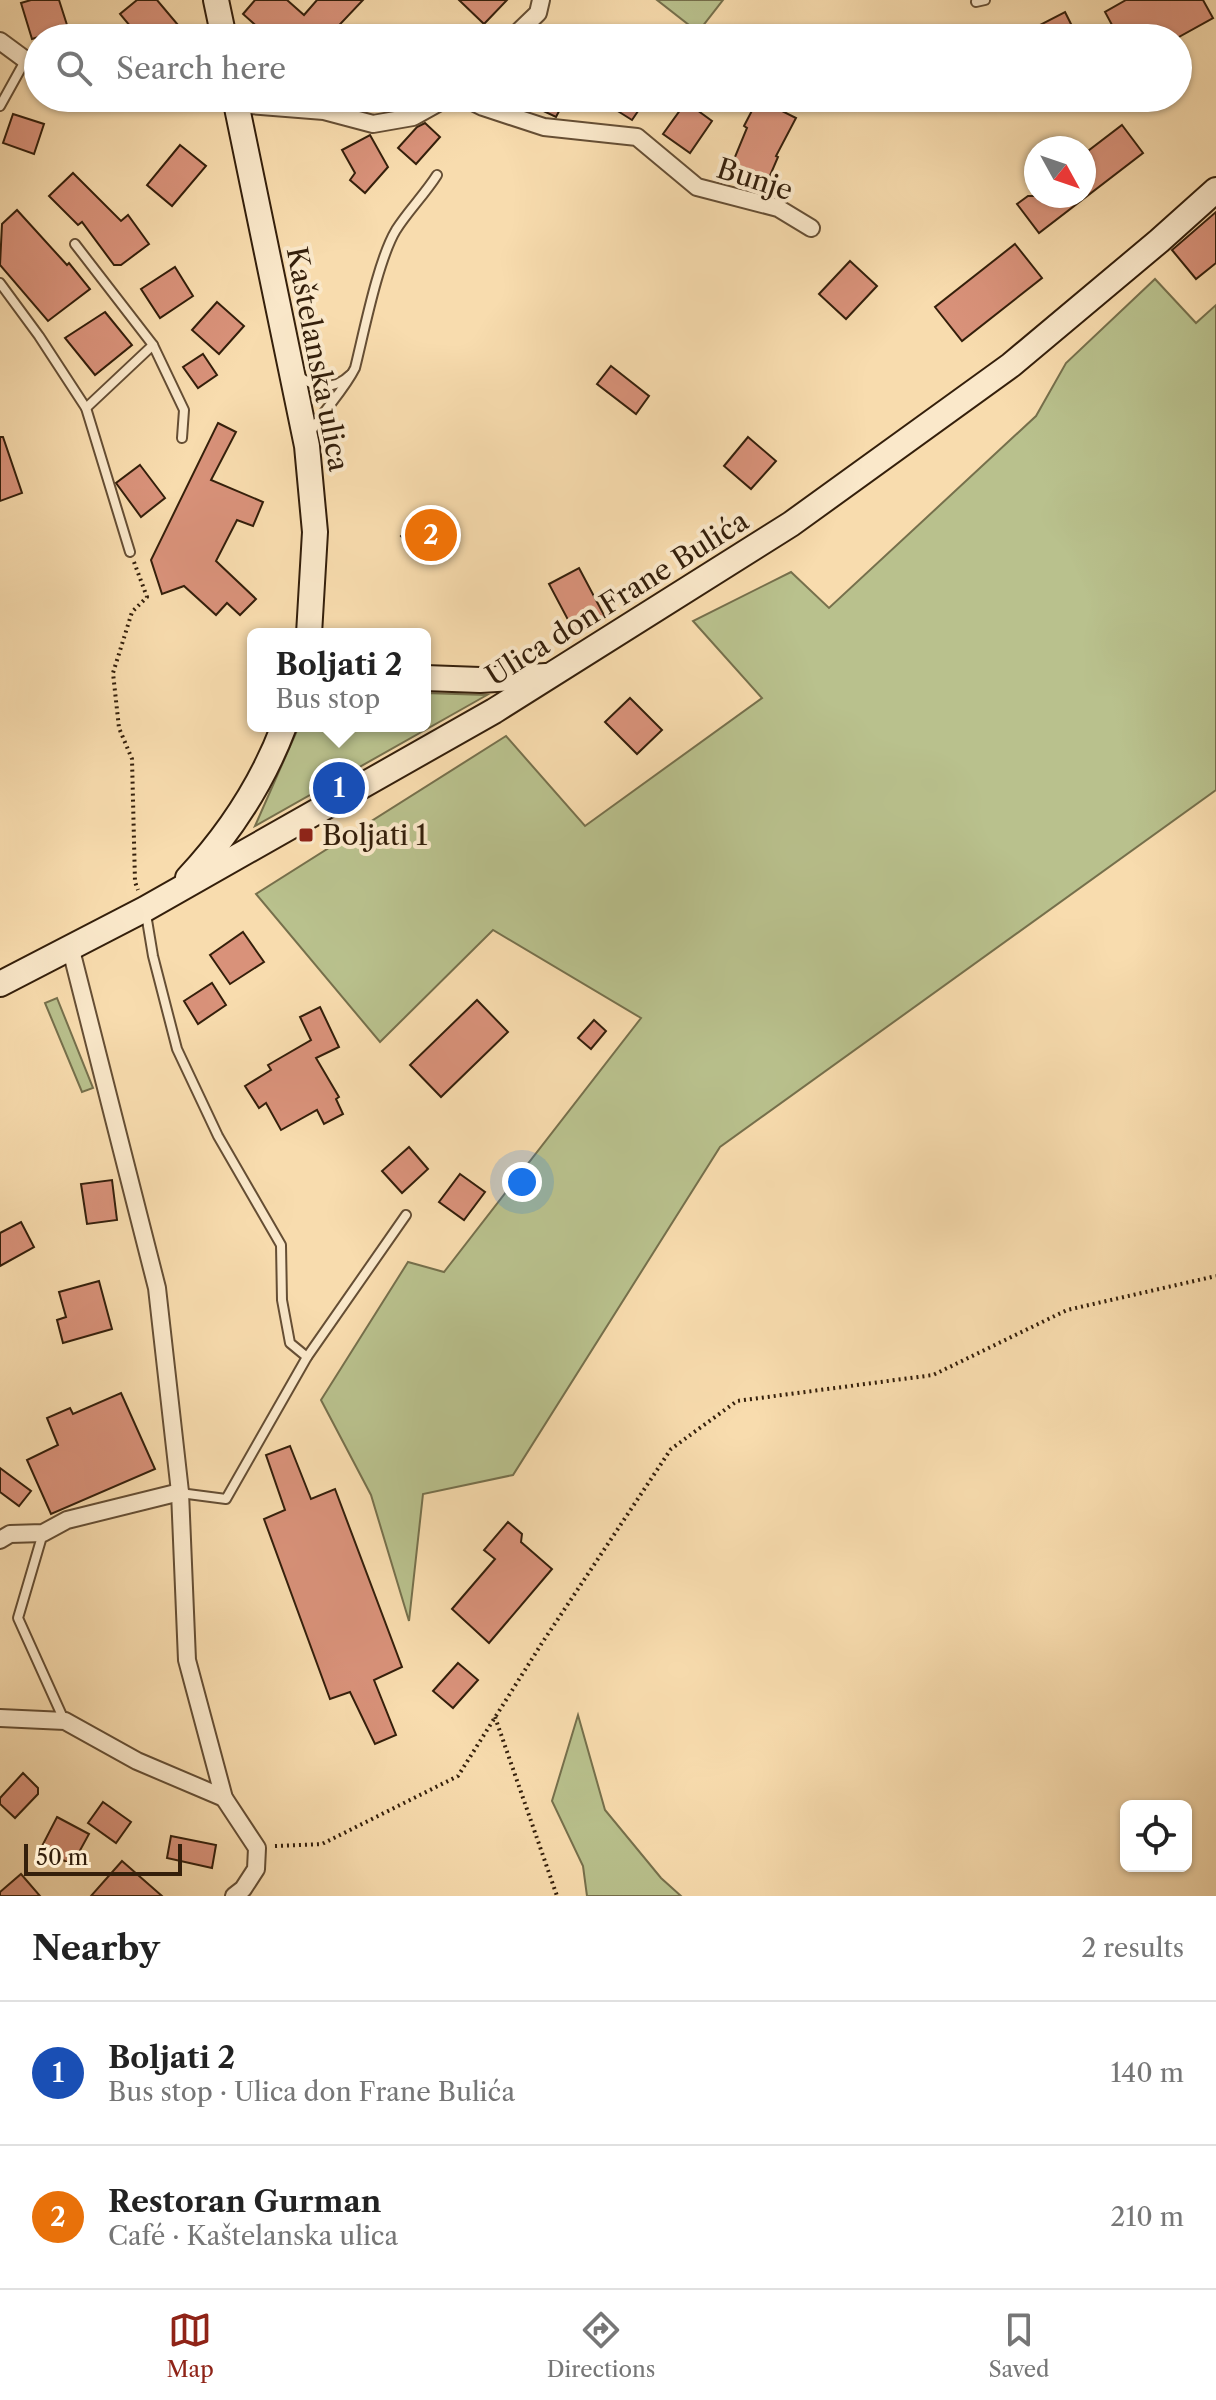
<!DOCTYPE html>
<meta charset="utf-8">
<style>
body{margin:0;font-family:"Libre Caslon Text",serif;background:#f6f6f6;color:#222}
.controls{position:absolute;right:24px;bottom:24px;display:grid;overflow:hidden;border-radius:12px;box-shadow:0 2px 6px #0004}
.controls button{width:72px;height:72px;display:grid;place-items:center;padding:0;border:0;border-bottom:2px solid #e0e0e0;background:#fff;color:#222;font:40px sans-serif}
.compass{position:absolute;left:1024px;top:136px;width:72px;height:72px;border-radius:50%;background:#fff;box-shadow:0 2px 6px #0004;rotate:130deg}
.scale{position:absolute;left:24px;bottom:20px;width:158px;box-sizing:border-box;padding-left:8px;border:4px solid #341f0b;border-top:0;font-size:22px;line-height:28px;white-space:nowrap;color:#341f0b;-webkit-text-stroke:6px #fae8ca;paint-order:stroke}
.you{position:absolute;left:522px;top:1182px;width:28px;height:28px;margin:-20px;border:6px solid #fff;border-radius:50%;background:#1a73e8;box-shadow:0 0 0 12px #1a73e833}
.badge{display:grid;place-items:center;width:52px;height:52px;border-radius:50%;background:#8f2418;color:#fff;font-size:26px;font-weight:700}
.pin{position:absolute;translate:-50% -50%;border:4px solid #fff;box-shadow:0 2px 8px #0006}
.popup{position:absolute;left:247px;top:628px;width:184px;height:104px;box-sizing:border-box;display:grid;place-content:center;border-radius:12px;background:#fff;filter:drop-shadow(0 2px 6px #0005);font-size:26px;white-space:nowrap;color:#767676}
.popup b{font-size:30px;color:#222}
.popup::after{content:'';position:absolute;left:50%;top:100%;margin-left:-16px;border:16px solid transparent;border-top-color:#fff}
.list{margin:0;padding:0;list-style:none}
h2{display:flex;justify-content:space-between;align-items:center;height:104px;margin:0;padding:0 32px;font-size:34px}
h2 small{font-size:26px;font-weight:400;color:#767676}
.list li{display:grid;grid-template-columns:52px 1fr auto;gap:24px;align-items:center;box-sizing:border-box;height:144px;padding:0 32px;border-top:2px solid #e0e0e0}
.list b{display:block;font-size:30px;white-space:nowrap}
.list p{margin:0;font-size:26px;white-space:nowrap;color:#767676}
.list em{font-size:26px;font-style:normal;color:#767676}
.icon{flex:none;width:44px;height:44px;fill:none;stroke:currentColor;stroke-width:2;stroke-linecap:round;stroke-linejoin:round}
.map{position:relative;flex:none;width:1216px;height:1896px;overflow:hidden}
.search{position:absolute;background:#fff;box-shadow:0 2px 6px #0004;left:24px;right:24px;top:24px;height:88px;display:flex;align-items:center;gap:20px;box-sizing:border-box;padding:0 28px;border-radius:44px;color:#767676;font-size:30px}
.sheet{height:392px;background:#fff}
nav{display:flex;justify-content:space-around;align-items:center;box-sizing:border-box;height:112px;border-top:2px solid #e0e0e0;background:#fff;font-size:22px;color:#767676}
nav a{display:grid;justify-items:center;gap:4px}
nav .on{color:#8f2418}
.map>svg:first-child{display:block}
.green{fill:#b9c18d;stroke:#76704c;stroke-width:2}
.building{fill:#d9927a;stroke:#341f0b;stroke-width:2}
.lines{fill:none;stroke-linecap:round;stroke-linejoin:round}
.lane-casing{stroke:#654e34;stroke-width:12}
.street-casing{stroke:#654e34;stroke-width:20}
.secondary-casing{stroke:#341f0b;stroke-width:28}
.path{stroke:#341f0b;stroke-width:4;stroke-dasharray:2 4;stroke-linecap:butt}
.lane{stroke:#fae8ca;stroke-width:8}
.street{stroke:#fae8ca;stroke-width:16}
.secondary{stroke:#fae8ca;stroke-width:24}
.poi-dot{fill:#8f2418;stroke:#fae8ca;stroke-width:3}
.labels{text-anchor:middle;stroke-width:8;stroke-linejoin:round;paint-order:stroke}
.street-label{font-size:28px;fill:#341f0b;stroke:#fae8ca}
.poi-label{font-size:28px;fill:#341f0b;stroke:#fae8ca;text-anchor:start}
</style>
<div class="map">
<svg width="1216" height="1896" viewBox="0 0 1216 1896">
<rect width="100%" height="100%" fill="#f8dcae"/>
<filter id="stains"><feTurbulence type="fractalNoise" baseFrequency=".0025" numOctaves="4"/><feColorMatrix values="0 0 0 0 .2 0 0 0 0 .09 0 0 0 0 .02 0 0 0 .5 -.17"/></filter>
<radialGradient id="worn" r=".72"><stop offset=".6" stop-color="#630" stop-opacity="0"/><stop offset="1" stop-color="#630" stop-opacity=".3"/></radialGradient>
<g class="green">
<path d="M657,0H723L698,32Z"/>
<path d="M1155,279L1196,323L1216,305V790L720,1147L513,1475L423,1494L409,1621L371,1495L321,1400L408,1262L444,1272L641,1018L493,930L380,1042L256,894L506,736L585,826L762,698L693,621L791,572L829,608L1036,416L1066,363Z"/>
<path d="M425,693L487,695L255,826L299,726H425Z"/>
<path d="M57,998L93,1088L82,1092L45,1003Z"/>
<path d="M578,1715L605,1810L661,1878L681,1896H587L583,1866L552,1801Z"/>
</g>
<g class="building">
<path d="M31,0H59L68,28L32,39L21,3Z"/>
<path d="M137,0H157L189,38H140L120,14Z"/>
<path d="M255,0H287L304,15L317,0H363L327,38H270L243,14Z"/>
<path d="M459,0H507L484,24Z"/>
<path d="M1126,0H1203L1213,18L1177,38H1119L1105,12Z"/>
<path d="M1065,12L1078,38H1015Z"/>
<path d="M516,98H566L556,117Z"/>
<path d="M597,98H647L632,120Z"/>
<path d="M758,99L796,118L776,156L778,157L766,185L730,169L747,128L744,126Z"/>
<path d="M686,102L712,121L690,153L663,134Z"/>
<path d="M13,114L44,124L34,154L3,143Z"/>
<path d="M425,123L440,137L416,164L398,148L417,127Z"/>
<path d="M1122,125L1143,153L1039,233L1017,204L1028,196H1084V154Z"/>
<path d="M370,135L388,167L365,193L350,180L355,173L342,150Z"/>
<path d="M180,145L206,166L172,206L147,185Z"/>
<path d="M73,173L121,221L128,215L149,244L121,265H114L82,222L78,225L49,196Z"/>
<path d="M17,210L67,265L69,263L90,289L48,321L0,265L2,224Z"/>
<path d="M1216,212V263L1196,279L1172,250Z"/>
<path d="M1015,244L1042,278L962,341L935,307Z"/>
<path d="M850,261L877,286L846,319L819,294Z"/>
<path d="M175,267L193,296L160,318L141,289Z"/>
<path d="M217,302L244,326L219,354L192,330Z"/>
<path d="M105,312L132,345L95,375L65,338Z"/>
<path d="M203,354L217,375L198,388L183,367Z"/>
<path d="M611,366L649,396L636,414L597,384Z"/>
<path d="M218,423L236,432L211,480L263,502L253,526L237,520L216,561L256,599L240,615L227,603L216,615L184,586L162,594L151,560Z"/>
<path d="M0,437H3L22,493L0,501Z"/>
<path d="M748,437L776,461L751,489L724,466Z"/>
<path d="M140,465L165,498L141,517L116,483Z"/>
<path d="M432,508L455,534L424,562L401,536Z"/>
<path d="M579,568L605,617L575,633L549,584Z"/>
<path d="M630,698L662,730L637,754L605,722Z"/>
<path d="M243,932L264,962L230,984L210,955Z"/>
<path d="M212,983L226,1005L198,1024L184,1001Z"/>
<path d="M477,1000L508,1032L441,1097L410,1065Z"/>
<path d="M320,1007L339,1047L316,1058L339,1097L336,1099L343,1114L324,1124L317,1110L281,1130L266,1103L259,1108L245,1086L271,1070L268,1065L311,1040L300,1017Z"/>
<path d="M594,1020L606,1031L591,1049L578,1038Z"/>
<path d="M409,1147L428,1169L402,1193L382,1171Z"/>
<path d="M460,1174L485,1192L464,1220L439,1202Z"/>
<path d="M112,1180L117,1220L87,1224L81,1184Z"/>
<path d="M21,1222L34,1247L0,1266V1233Z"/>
<path d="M99,1281L112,1329L63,1343L57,1320L66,1317L59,1292Z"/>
<path d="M121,1393L155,1469L51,1514L27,1460L58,1445L47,1418L70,1408L73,1414Z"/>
<path d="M290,1446L311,1499L335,1489L402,1667L374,1680L396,1735L375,1744L350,1692L330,1699L264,1519L285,1510L266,1455Z"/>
<path d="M0,1468L31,1491L19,1506L0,1492Z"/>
<path d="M508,1522L522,1534L521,1542L552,1569L489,1643L452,1609L495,1559L484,1550Z"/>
<path d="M458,1663L478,1680L453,1708L433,1691Z"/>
<path d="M23,1773L38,1788V1794L15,1818L0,1804V1798Z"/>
<path d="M103,1802L131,1822L116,1843L88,1823Z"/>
<path d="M57,1817L89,1834L72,1865L41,1848Z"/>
<path d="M171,1836L216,1845L212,1868L167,1858Z"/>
<path d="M122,1861L162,1896H91Z"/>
<path d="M21,1874L40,1896H0V1892Z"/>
</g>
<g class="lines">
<g class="lane-casing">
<g id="lane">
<path d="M976,2L985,0"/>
<path d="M0,106L25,61"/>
<path d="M75,244L153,345L184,410L182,438"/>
<path d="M0,283L39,336L86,408L130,552"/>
<path d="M298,375C314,389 335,390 350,375"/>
<path d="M86,408L153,345"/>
<path d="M311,432C324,409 343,392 355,368C364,332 378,260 396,230C408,211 425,194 437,175"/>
<path d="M146,914L153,956L177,1049L218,1136L281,1245L282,1300L290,1343L307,1357"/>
<path d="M180,1493L226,1499L307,1357L406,1215"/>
<path d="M43,1533L18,1618L64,1720"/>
</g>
</g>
<g class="street-casing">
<g id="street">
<path d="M512,38L538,13L541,0"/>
<path d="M0,41L38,69"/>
<path d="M117,98H141"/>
<path d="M465,98L483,107L544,127L637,137L697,187L778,208L811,228"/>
<path d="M236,104L324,111L373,124L413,117L447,98"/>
<path d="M70,946L157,1288L180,1492L187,1660L224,1798L257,1848L256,1869L243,1889L234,1896"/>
<path d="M0,1540L10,1534L43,1533L67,1520L180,1492"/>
<path d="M0,1718L65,1721L137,1761L224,1798"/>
</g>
</g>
<g class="secondary-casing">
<g id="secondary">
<path d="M216,0L224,38"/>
<path d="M235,98L307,446L315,532L309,634"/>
<path d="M425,678L480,680L546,676"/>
<path d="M188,878C230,833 262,784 284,726"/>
<path d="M0,984L145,909L494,711L791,524L1011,365L1159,241L1216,190"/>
</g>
</g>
<g class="path">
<path d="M134,562L147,597L132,612L113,673L119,728L132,759L135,882L138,890"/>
<path d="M495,1717L557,1896"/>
<path d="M275,1846L322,1844L458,1776L542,1643L671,1449L737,1401L933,1375L1067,1310L1216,1276"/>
</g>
<use href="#lane" class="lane"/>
<use href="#street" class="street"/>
<use href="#secondary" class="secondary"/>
</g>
<rect class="poi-dot" x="298" y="827" width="16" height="16" rx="4"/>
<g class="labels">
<g class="street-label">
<text transform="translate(755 179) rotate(18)" y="10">Bunje</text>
<text transform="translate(318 359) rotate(79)" y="10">Kaštelanska ulica</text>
<text transform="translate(617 598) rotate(-32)" y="10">Ulica don Frane Bulića</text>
</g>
<g class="poi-label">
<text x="322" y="845">Boljati 1</text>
</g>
</g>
<rect width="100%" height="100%" filter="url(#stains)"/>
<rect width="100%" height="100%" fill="url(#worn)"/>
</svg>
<div class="controls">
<button><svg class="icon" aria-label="locate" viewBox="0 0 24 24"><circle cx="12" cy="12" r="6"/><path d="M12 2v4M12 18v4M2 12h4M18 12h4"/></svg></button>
</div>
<svg class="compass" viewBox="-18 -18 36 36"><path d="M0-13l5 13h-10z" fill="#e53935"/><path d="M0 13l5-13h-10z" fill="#767676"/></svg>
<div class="scale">50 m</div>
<div class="you"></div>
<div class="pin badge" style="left:339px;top:788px;background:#1a4fb4">1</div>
<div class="popup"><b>Boljati 2</b>Bus stop</div>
<div class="pin badge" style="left:431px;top:535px;background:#e8710a">2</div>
<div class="search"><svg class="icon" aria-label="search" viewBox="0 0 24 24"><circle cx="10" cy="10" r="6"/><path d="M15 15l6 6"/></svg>Search here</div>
</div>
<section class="sheet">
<h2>Nearby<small>2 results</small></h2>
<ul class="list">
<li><span class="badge" style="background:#1a4fb4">1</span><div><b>Boljati 2</b><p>Bus stop · Ulica don Frane Bulića</p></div><em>140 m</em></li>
<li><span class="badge" style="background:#e8710a">2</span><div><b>Restoran Gurman</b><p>Café · Kaštelanska ulica</p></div><em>210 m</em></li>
</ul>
</section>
<nav>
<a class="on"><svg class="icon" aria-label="map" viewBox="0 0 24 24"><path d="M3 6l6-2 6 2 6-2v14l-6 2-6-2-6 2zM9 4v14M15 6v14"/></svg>Map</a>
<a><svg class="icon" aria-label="directions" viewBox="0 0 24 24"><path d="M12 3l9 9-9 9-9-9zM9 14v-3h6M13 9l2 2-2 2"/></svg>Directions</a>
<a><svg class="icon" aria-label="saved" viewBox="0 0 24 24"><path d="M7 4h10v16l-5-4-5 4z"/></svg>Saved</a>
</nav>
